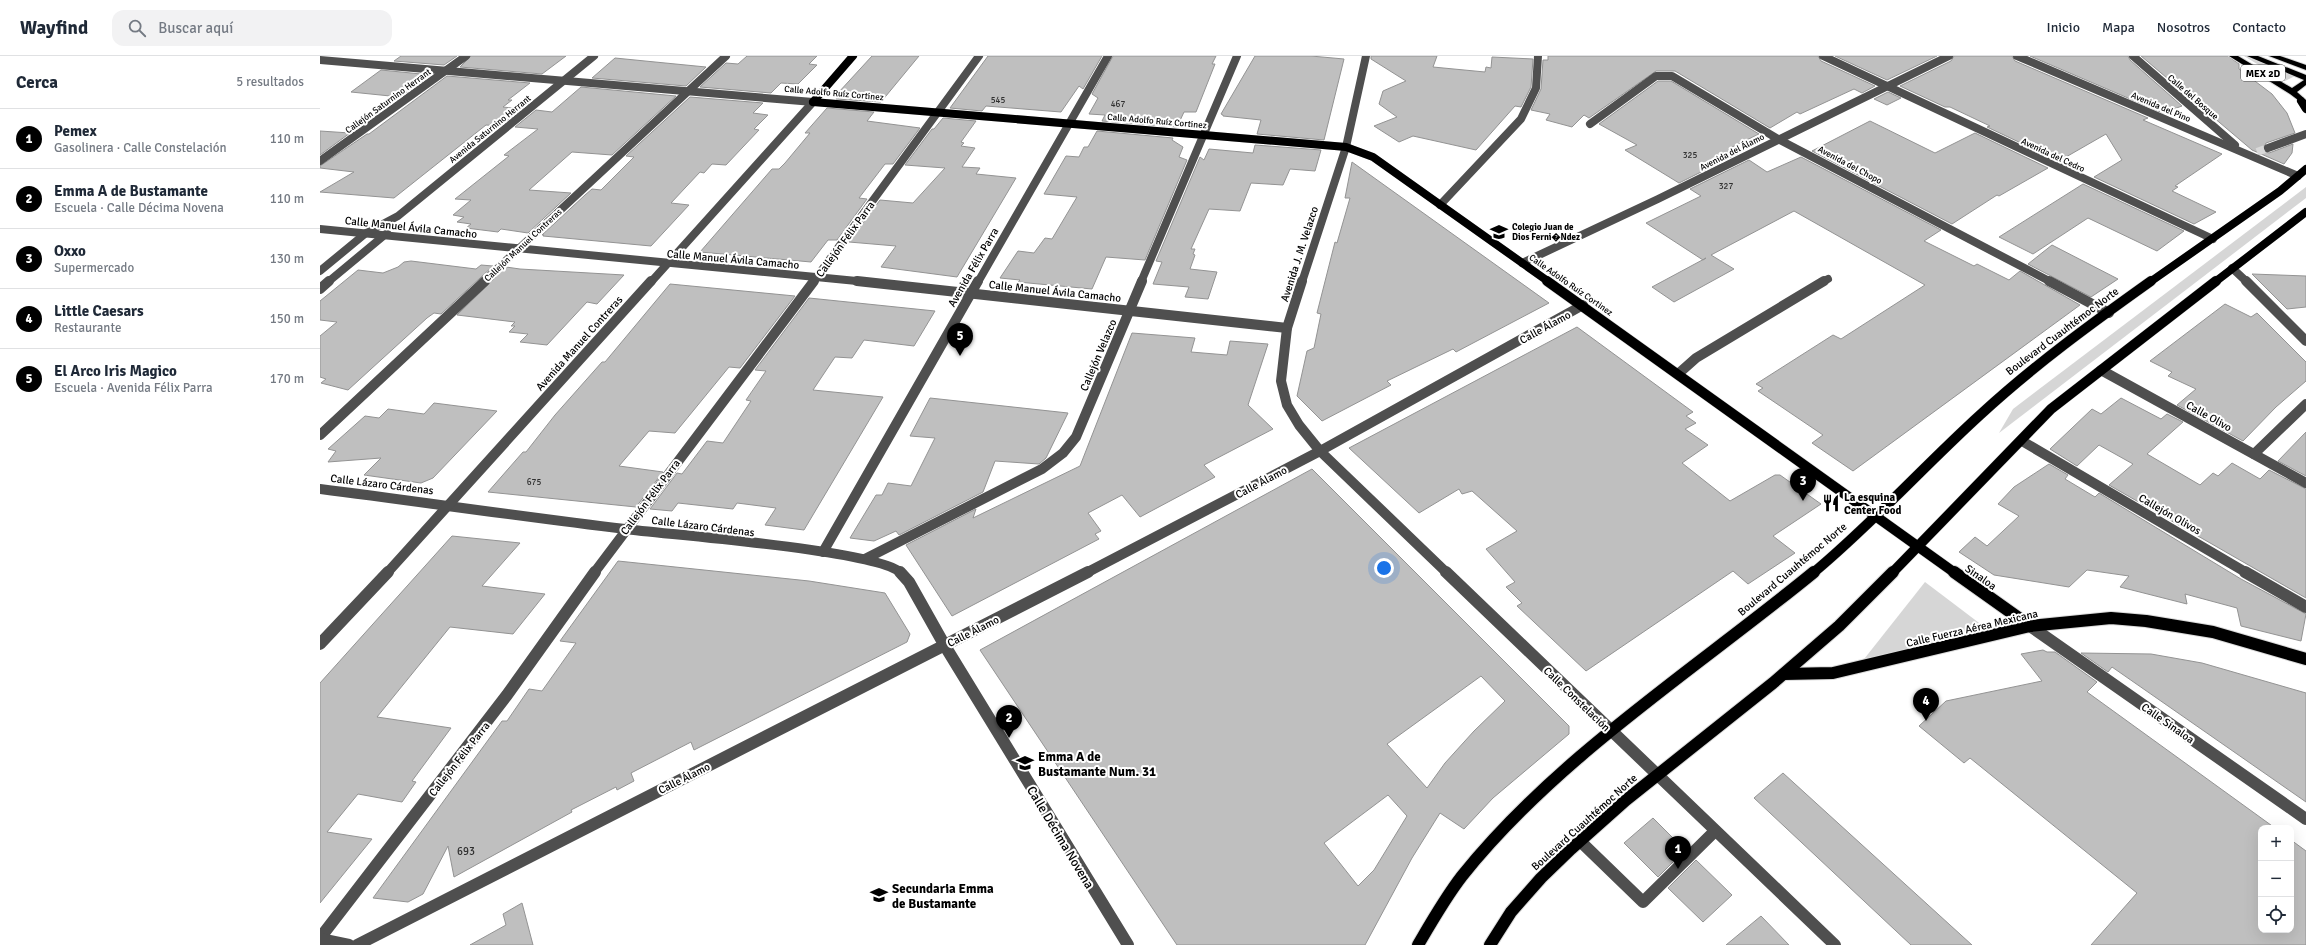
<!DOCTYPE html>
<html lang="es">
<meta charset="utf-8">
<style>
body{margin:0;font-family:Signika,sans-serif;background:#f2f2f3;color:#1f2937}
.controls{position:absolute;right:12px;bottom:12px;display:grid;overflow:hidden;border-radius:8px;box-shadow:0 4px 16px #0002}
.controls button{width:36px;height:36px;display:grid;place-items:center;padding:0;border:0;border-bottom:1px solid #e0e1e3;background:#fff;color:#1f2937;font:20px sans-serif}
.you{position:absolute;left:1064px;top:512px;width:14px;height:14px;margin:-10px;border:3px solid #fff;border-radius:50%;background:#1a73e8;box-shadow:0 0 0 6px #1a73e833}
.badge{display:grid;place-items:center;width:26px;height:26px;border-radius:50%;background:#000;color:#fff;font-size:13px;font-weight:700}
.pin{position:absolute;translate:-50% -33px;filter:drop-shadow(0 1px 2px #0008)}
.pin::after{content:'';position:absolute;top:21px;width:14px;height:12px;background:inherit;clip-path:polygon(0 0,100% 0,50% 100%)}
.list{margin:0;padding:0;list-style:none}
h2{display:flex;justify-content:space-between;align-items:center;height:52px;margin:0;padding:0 16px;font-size:17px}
h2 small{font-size:13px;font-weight:400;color:#747a83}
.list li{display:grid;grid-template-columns:26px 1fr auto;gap:12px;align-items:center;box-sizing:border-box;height:60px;padding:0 16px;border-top:1px solid #e0e1e3}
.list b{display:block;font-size:15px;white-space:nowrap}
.list p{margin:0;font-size:13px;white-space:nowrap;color:#747a83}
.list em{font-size:13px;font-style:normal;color:#747a83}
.icon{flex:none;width:22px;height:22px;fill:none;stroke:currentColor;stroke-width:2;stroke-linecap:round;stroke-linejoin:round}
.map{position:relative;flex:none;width:1986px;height:889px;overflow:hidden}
header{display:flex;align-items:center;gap:24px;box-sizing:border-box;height:56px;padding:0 20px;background:#fff;border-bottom:1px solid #e0e1e3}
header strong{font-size:19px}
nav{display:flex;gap:22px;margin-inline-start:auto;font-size:14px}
.search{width:280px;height:36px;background:#f2f2f3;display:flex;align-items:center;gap:10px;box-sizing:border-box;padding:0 14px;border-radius:12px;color:#747a83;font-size:15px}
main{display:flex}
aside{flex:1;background:#fff}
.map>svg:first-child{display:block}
.green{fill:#d6d6d6}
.building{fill:#bfbfbf;stroke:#939393;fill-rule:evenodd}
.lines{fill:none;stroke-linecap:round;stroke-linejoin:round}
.minor-tunnel{stroke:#d9d9d9;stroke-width:8;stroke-dasharray:8 3.5;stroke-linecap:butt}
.major-far2-casing{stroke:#dbdbdb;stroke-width:8}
.major-far1-casing{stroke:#dbdbdb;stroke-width:11}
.major-casing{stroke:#dbdbdb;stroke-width:14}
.highway-casing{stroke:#dbdbdb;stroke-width:2}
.minor-far2{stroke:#4f4f4f;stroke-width:8}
.minor-far1{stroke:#4f4f4f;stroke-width:10}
.minor{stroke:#4f4f4f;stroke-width:12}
.major-far2{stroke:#000;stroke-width:8}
.major-far1{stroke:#000;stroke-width:10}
.major{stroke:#000;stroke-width:12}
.highway{fill:#000;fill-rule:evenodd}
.labels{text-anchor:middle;stroke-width:4;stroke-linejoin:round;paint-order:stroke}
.far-street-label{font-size:9px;fill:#000;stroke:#fff}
.number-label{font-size:9px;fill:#303030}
.far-poi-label{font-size:9px;font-weight:bold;fill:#000;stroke:#fff;text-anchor:start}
.shield{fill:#fff;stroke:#4c4c4c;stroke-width:1}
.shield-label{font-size:10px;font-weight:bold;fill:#000}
.street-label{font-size:11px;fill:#000;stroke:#fff}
.poi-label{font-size:11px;font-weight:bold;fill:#000;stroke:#fff;text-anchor:start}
.near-number-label{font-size:11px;fill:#303030}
.near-poi-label{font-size:13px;font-weight:bold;fill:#000;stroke:#fff;text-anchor:start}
.near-street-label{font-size:13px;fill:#000;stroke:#fff}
</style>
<header>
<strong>Wayfind</strong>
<div class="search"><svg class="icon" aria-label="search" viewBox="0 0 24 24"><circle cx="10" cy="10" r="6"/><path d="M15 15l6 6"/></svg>Buscar aquí</div>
<nav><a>Inicio</a><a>Mapa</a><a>Nosotros</a><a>Contacto</a></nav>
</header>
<main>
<aside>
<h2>Cerca<small>5 resultados</small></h2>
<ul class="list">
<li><span class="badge">1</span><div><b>Pemex</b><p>Gasolinera · Calle Constelación</p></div><em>110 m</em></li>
<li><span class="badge">2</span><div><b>Emma A de Bustamante</b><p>Escuela · Calle Décima Novena</p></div><em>110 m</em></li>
<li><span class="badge">3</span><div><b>Oxxo</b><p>Supermercado</p></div><em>130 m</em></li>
<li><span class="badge">4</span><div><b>Little Caesars</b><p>Restaurante</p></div><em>150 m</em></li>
<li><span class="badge">5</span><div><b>El Arco Iris Magico</b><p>Escuela · Avenida Félix Parra</p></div><em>170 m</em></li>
</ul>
</aside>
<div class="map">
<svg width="1986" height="889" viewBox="0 0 1986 889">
<rect width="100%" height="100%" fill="#fff"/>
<g class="green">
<path d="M1924,0H1936L1986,19L1973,21L1965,25Z"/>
<path d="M1986,131V142L1679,377L1693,353Z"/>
<path d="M1605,526L1675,579L1537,612Z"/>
</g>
<g class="building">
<path d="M81,0H137L124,9L74,5Z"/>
<path d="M151,0H246L222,18L140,11Z"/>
<path d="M427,0H497L489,8L497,9L478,28L461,27L451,37L380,31L406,7L418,8Z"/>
<path d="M552,0H599L561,46L516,43L521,37H518Z"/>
<path d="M668,0H782L763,33L759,30L741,56L666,50L662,55L630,52Z"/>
<path d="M793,0H896L892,8H895L876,56H864L857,71L782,65L785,59L769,58L778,42L772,38Z"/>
<path d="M935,0H991L1024,3L1004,84L937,78L941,64L903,60V59L901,58Z"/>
<path d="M1051,0H1117L1113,11L1165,16L1166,11L1171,12L1172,1L1213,3L1211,31L1201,51L1195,50L1156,94L1093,80L1079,86L1054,70L1077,61L1059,48L1063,35L1086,25L1051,3Z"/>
<path d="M1228,0H1498L1501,5L1555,30L1542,37L1534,33L1480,58L1477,56L1450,72L1355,15H1336L1269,62L1264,59L1252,71L1226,64L1230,58L1211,54L1221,33L1223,4H1228Z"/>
<path d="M1515,0H1617L1567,24Z"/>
<path d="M1634,0H1692L1695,5L1828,62L1823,64L1902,98L1855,130L1858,131L1852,135L1896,156L1874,168L1774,121L1802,104L1786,78L1739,105L1667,71L1670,70L1630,51H1625L1580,30L1631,5Z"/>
<path d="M1710,0H1808L1810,4L1862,50L1843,57Z"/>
<path d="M1821,0H1908L1919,8V13L1952,38L1967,57L1975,77L1946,87L1943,94L1949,97L1973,88L1972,97L1964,108L1932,94Z"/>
<path d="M295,2L325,5L386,11L366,30L272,22Z"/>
<path d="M61,14L111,19L80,41L31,36Z"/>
<path d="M127,20L210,27L188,44H192L183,51L201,53L180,70L166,69L74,142L0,136L34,116L0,112V110L47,78H49Z"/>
<path d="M1338,25H1351L1439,78L1410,92L1419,97L1359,127L1305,94L1317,89L1279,68Z"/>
<path d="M261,31L356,40L292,99L252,96L209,134L251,137L208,177L181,173L178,176L146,172L151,168L137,166L144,161L133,159L151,144L135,143L189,100L184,99L218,73L195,71L216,54L232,56Z"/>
<path d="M1568,36L1581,42L1567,49L1554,43Z"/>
<path d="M370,41L443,47L433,57L448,59L434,73L439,74L406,109L392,108L384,117L380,116L351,147L369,149L331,190L223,180L224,179H222L265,139L272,133L281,134L314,101L306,100Z"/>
<path d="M507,52L554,56L547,65L600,72L573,108H565L539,142L547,143L517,184H508L491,206L380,196L452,113H459L465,107L490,77H485Z"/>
<path d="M623,62L656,65L641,86L644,87L641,90L655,92L642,111L660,112L656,118L696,122L637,221L561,211L576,190L529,186L560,144L593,147L625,112L585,109L612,73H614Z"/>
<path d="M1550,65L1615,97L1655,77L1728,112L1679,140L1677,139L1632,168L1492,95Z"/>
<path d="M0,75L30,77L0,99Z"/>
<path d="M777,75L853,82L852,84L863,91L859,101L867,104L825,204L786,201L772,233L698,226L700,224L680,222L698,195L714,197L725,182L732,183L757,141L724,138L746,100L759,101L764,91H768Z"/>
<path d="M935,89L1001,94L995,115L970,113L963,129L931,127L920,155L889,153L871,193H875L873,198L875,199L870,213L897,216L888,243L865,241L869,231L833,228L842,206L836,205L880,101L884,104L889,93L933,97Z"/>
<path d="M1481,101L1621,174L1604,185L1654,210L1657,208L1689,224L1700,215L1760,249L1533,415L1492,387L1503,379L1438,335L1443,332L1436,328L1513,279L1521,283L1605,229L1474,155L1391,199L1414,213L1354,246L1332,231L1386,202L1383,204L1326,167L1381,140L1370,133L1429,104L1447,116Z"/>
<path d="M1032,106L1229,247L1136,296L1133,293L1067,325L1071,329L1002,365L977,340L987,295L994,292L1001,258L997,257L1015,186L1017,187L1030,142H1025Z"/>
<path d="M1763,128L1864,175L1837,195L1768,162L1713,198L1679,181Z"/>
<path d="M1732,189L1798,223L1771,241L1708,208Z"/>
<path d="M91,205L156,213L161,209L173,210L121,258L114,257L107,262L28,334L1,327L6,323L0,321V280L17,266L0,264V245L38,214L63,217L78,211L84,206Z"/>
<path d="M186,211L200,213L304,219L277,248L267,246L227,289L200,286L208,278L189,276L195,270H191L195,266L137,259Z"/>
<path d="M1932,218L1986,220V251L1967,253Z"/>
<path d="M350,228L475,240L420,312L409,311L355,377L329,375L299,410L343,416L316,451L168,436L203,396H206L235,359L282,306H285Z"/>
<path d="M489,242L615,255L594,290L544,284L532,302L515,301L493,334L563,341L484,474L445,469L456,452L417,447L413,453L358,447L352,455L330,453L357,417L362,418L387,385L403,387L431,345L426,344L446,315L435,314Z"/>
<path d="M1905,248L1931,261L1937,257L1986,306V325L1956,351L1923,385L1857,349L1876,333L1848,320L1852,316L1830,305Z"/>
<path d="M1257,271L1373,356L1366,360L1376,367L1365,373L1388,389L1362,407L1410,445L1455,419H1460L1501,448L1453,480L1475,497L1428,528L1413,515L1266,615L1197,550L1202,547L1186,531L1195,526L1166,493L1197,475L1152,435L1142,438L1139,433L1099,457L1029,392Z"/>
<path d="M812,277L875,282L871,296L907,299L910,285L948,288L928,349L953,373L884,409L895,421L820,461L802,439L768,457L781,475L775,478L779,483L632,560L586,489L656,453L653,462L760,410Z"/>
<path d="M610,342L748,357L726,402L719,408L675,405L663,436L579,479L576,475L554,485L530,482L556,439H562L568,427L591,430L615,382L590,380Z"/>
<path d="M1801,342L1841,363L1847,358L1863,366L1827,398L1880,429L1893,417L1898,420L1912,407L1940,423L1949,414L1986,433V542L1789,429L1813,408L1779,389L1757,410L1730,393L1772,353L1781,358Z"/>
<path d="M114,347L177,355L113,422L101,427L44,419L61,402L8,406L16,395L8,393L45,360L59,362L68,353L104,358Z"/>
<path d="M1986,376V420L1958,405Z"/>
<path d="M1729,408L1748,419L1745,423L1775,441L1779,437L1921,523L1986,558L1981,585L1921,570L1917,552L1865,538L1867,548L1800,531L1809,520L1767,514L1749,531L1674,519L1639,496L1655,481L1667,490L1699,460L1678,448L1694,431Z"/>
<path d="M992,413L1249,670V678L1173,742L1144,773L1120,757L1092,802L1045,889H857L660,594ZM1161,620L1185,645L1154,675L1125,707L1107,732L1067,688ZM1068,739L1087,760L1054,814L1038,830L1004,787Z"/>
<path d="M132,480L200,487L162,530L225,538L193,578L130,571L57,661L131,672L92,725L96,726L82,746L38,738L7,776L52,783L0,847V627Z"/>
<path d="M298,505L489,525L565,537L590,578L587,586L374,694L371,686L311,717L314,725L297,734L296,731L251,754L252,756L134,821L128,790L103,838L88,846L53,842L182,665H187L209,633L222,635L256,587L240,585Z"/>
<path d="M1723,594L1727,596H1735L1777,626L1767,636L1955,772H1941V874H1971V784L1986,795V889H1771L1817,837L1650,702L1644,707L1599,670L1626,645L1722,625L1701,598Z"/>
<path d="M1761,597L1831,598L1882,607L1986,637V746L1792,611L1788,616Z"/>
<path d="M1463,717L1652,889H1591L1434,742Z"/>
<path d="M1333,762L1365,794L1338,821L1304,787Z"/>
<path d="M1376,804L1412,839L1383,866L1348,832Z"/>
<path d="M202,847L213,889H150L186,869L183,858Z"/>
<path d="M1441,860L1469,889H1406Z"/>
</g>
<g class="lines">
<path class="minor-tunnel" d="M1937,96L1948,92"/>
<g class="major-far2-casing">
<g id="major-far2">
<path d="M1981,45L1986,53"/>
<path d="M493,46L1026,91L1053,101L1229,226"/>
<path d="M493,46L533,0"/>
<path d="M1830,226L1960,135L1986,113"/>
<path d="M1895,226L1986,156"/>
</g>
</g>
<g class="major-far1-casing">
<g id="major-far1">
<path d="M1227,225L1635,517"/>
<path d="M1493,517C1552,468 1603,411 1660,359C1713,310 1772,267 1831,225"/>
<path d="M1572,517L1731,353L1896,225"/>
</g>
</g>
<g class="major-casing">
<g id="major">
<path d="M1634,516L1710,570"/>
<path d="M1464,618L1513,617L1710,570L1791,562L1826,565L1893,576L1986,603"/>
<path d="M1098,889C1112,865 1125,842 1142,820C1237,701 1377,612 1494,516"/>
<path d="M1170,889L1191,856L1221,822L1251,793L1306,744L1453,627L1519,570L1573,516"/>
</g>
</g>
<g class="highway-casing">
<g id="highway">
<path d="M1909,0H1918L1972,32L1984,24L1927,0H1938L1986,19V29L1977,36L1986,44V50L1970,38Z"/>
<path d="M1949,0H1960L1986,9V14Z"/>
</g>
</g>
<g class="minor-far2">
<path d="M1503,0L1893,183"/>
<path d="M1697,0L1978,120"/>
<path d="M1813,0L1915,89"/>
<path d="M0,4L493,46"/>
<path d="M1270,68L1336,20H1352L1458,83L1731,226"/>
<path d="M1948,92L1986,78"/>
<path d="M0,105L146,0"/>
<path d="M1120,149L1201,63L1216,32L1218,0"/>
<path d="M0,173L547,226"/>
<path d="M1202,207L1338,143L1629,0"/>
<path d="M1912,212L1927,226"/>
<path d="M0,215L46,177L78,160L274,0"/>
<path d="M8,226L67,177"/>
<path d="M163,226L406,0"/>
<path d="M331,226L493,46"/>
<path d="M493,226L659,0"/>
<path d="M658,226L788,0"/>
<path d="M821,226L917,0"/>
<path d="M982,226L1026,91L1046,0"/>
<path d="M1502,226L1508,223"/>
</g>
<g class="minor-far1">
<path d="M537,225L967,272"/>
<path d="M982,225L967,272L961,325L967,349L979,369L1000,395L1127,517"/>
<path d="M1729,225L1789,257"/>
<path d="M1926,225L1986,285"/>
<path d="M0,233L9,225"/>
<path d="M1781,314L1986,427"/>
<path d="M1358,318L1376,302L1504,225"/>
<path d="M0,379L165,225"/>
<path d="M1702,385L1927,517"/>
<path d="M1934,398L1986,348"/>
<path d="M0,433C102,446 204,461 305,473C350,479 558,494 581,517"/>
<path d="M503,496L658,225"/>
<path d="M545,503L722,413L743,397L756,381L822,225"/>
<path d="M67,517L331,225"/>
<path d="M274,517L494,225"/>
<path d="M766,517L1000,395L1263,249"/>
</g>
<g class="minor">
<path d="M580,516L589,526L625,590L808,889"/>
<path d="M1126,516L1515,889"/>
<path d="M1925,516L1986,551"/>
<path d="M1710,570L1986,763"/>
<path d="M0,588L68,516"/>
<path d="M1260,785L1323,846L1395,775"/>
<path d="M0,882L187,639L275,516"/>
<path d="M0,883L29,889"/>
<path d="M37,889L768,516"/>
</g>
<use href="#major-far2" class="major-far2"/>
<use href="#major-far1" class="major-far1"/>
<use href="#major" class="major"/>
<use href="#highway" class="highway"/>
</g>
<defs>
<g id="university-bare" transform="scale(1.38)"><path d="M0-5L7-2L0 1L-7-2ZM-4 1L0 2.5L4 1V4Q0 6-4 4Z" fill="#000" stroke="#fff" stroke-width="2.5" paint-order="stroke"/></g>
<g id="restaurant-bare" transform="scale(1.38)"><path d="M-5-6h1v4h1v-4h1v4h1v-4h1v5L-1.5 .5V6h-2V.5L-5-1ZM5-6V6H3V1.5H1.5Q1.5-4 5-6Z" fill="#000" stroke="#fff" stroke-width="2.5" paint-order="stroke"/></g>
<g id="school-bare" transform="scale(1.38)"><path d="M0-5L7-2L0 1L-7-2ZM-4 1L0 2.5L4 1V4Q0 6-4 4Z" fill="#000" stroke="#fff" stroke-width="2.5" paint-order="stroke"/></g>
</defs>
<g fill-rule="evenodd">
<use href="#university-bare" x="1179" y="176"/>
<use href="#restaurant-bare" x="1511" y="447"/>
<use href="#school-bare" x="705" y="707"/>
<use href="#school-bare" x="559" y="839"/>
</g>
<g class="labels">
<g class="far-street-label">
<text transform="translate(514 37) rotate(5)" y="3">Calle Adolfo Ruíz Cortinez</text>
<text transform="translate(1873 41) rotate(41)" y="3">Calle del Bosque</text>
<text transform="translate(68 45) rotate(-36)" y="3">Callejón Saturnino Herrant</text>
<text transform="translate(1841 51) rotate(23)" y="3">Avenida del Pino</text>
<text transform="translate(837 65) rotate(5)" y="3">Calle Adolfo Ruíz Cortinez</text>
<text transform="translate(170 73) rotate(-39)" y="3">Avenida Saturnino Herrant</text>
<text transform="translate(1412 96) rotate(-27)" y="3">Avenida del Álamo</text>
<text transform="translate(1733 99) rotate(25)" y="3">Avenida del Cedro</text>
<text transform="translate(1530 109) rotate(28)" y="3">Avenida del Chopo</text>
<text transform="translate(203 189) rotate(-43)" y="3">Callejón Manuel Contreras</text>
<text transform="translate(1251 229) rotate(35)" y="3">Calle Adolfo Ruíz Cortinez</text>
</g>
<g class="number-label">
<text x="678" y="47">545</text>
<text x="798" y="51">467</text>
<text x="1370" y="102">325</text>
<text x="1406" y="133">327</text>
<text x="214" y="429">675</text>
</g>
<g class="far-poi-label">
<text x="1192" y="174">Colegio Juan de<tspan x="1192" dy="10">Dios Ferni�Ndez</tspan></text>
</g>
<rect class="shield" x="1921" y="9" width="44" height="16" rx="3"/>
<g class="shield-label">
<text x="1943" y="21">MEX 2D</text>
</g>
<g class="street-label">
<text transform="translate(91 171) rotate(6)" y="4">Calle Manuel Ávila Camacho</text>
<text transform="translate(525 183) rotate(-54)" y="4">Callejón Félix Parra</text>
<text transform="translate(979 198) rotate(-72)" y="4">Avenida J. M. Velazco</text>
<text transform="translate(413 203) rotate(5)" y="4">Calle Manuel Ávila Camacho</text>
<text transform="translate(653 211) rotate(-60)" y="4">Avenida Félix Parra</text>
<text transform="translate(735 235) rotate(6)" y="4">Calle Manuel Ávila Camacho</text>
<text transform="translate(1225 271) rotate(-29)" y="4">Calle Álamo</text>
<text transform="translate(1742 275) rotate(-37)" y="4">Boulevard Cuauhtémoc Norte</text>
<text transform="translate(259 287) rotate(-48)" y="4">Avenida Manuel Contreras</text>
<text transform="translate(778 299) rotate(-67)" y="4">Callejón Velazco</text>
<text transform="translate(1889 360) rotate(29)" y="4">Calle Olivo</text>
<text transform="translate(941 426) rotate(-28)" y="4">Calle Álamo</text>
<text transform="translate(62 428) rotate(7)" y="4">Calle Lázaro Cárdenas</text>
<text transform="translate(330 441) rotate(-53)" y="4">Callejón Félix Parra</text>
<text transform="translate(1850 458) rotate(30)" y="4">Callejón Olivos</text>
<text transform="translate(383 470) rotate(7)" y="4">Calle Lázaro Cárdenas</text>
<text transform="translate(1472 513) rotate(-40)" y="4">Boulevard Cuauhtémoc Norte</text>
<text transform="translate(1661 521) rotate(35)" y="4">Sinaloa</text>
<text transform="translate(1652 572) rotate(-13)" y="4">Calle Fuerza Aérea Mexicana</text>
<text transform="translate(653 575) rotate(-27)" y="4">Calle Álamo</text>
<text transform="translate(1257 643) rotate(44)" y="4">Calle Constelación</text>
<text transform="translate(1848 667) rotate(35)" y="4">Calle Sinaloa</text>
<text transform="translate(139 703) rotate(-52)" y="4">Callejón Félix Parra</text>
<text transform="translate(364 722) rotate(-27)" y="4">Calle Álamo</text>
<text transform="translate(1264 766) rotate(-42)" y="4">Boulevard Cuauhtémoc Norte</text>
</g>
<g class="poi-label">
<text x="1524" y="445">La esquina<tspan x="1524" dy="13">Center Food</tspan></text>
</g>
<g class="near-number-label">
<text x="146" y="799">693</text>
</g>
<g class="near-poi-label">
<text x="718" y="705">Emma A de<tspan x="718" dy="15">Bustamante Num. 31</tspan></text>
<text x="572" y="837">Secundaria Emma<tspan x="572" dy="15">de Bustamante</tspan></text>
</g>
<g class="near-street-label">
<text transform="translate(741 781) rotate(59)" y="5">Calle Décima Novena</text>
</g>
</g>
</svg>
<div class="controls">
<button>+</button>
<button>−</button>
<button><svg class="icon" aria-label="locate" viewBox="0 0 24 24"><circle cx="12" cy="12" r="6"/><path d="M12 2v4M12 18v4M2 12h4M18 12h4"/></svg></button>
</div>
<div class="you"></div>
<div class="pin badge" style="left:1358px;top:813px">1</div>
<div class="pin badge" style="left:689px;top:682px">2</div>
<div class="pin badge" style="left:1483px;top:445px">3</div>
<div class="pin badge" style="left:1606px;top:665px">4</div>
<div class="pin badge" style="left:640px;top:300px">5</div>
</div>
</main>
